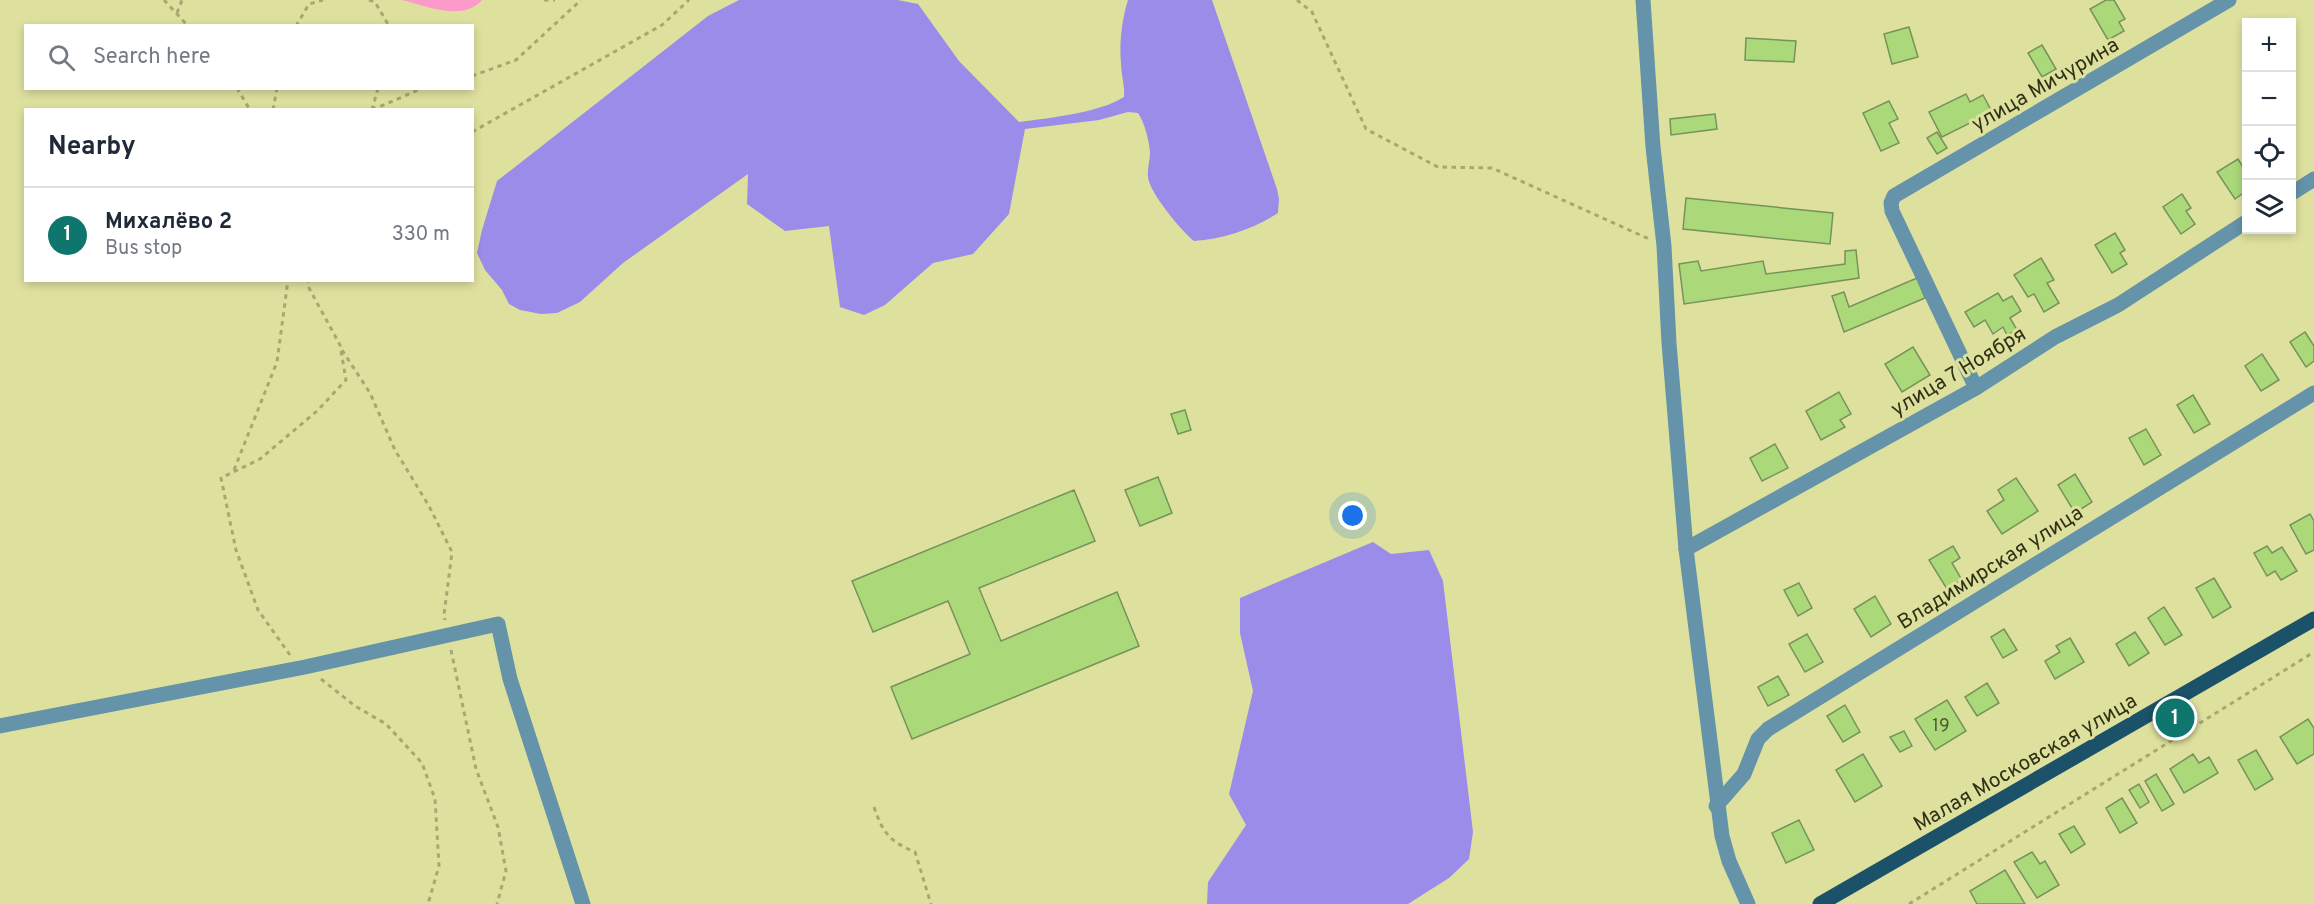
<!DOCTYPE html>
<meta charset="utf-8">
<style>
body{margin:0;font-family:Overpass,sans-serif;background:#f6f6f7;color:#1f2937}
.controls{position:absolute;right:18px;top:18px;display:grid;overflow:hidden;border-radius:0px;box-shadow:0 3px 9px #0003}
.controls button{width:54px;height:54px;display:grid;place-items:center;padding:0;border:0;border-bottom:2px solid #e0e1e3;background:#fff;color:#1f2937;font:30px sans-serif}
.you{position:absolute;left:1353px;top:516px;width:21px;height:21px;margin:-15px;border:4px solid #fff;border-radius:50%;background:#1a73e8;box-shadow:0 0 0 9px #1a73e833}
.badge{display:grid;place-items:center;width:39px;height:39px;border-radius:50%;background:#0f766e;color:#fff;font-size:20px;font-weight:700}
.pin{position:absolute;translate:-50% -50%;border:3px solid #fff;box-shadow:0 2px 6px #0006}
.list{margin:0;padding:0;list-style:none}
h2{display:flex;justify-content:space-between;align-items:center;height:78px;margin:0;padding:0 24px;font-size:26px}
h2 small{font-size:20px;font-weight:400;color:#747a83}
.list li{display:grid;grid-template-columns:39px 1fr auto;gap:18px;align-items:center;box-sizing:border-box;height:96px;padding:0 24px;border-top:2px solid #e0e1e3}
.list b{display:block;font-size:22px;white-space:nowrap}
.list p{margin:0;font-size:20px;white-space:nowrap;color:#747a83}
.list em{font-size:20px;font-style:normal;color:#747a83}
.icon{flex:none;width:33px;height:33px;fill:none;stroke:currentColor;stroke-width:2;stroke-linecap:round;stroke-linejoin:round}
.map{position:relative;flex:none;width:2314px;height:904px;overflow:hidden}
.search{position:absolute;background:#fff;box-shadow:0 3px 9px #0003;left:24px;top:24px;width:450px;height:66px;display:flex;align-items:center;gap:15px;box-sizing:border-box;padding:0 21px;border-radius:0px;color:#747a83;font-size:22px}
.panel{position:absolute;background:#fff;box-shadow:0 3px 9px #0003;left:24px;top:108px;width:450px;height:174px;border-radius:0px}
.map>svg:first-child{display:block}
.green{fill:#fc9bca}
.water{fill:#9a8ce8}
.building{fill:#abd979;stroke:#77935a;stroke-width:1.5}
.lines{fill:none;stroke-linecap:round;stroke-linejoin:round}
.path{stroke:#a6a872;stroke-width:3;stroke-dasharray:4.5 4.5;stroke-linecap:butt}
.minor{stroke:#6593a9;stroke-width:15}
.major{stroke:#1b5269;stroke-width:15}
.labels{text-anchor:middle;stroke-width:6;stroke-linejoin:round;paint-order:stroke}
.number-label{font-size:18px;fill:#505b2f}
.street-label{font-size:21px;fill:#313116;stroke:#dee19e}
</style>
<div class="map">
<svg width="2314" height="904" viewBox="0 0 2314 904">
<rect width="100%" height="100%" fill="#dee19e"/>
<path class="green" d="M402,0H482C463,22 426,6 402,0Z"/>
<g class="water">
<path d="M739,0H898L918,4L959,61L1019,122C1049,118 1099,113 1124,97C1125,85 1121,75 1121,63C1119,43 1122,19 1128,0H1212L1277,189L1279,199L1278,213C1253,229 1223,239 1194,241C1182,232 1149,192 1148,177C1147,169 1150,161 1150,153C1149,140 1145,124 1138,113L1128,112L1099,120L1025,129L1009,214L973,254L933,263L885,305L864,315L840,307L829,226L785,231L747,204L748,174L623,263L580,302L557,313L541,314L520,310L509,304L502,290L485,270L477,253L482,230L497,181L708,16Z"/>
<path d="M1373,542L1391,554L1429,550L1443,581L1473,832L1469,859L1449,878L1408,904H1207L1208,882L1246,825L1229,794L1253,691L1240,633V598Z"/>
</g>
<g class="building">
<path d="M2106,0H2114L2125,19L2119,22L2124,31L2108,40L2090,9Z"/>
<path d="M1909,27L1918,57L1892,64L1884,34Z"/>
<path d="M1746,38L1796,41L1794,62L1745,60Z"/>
<path d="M2042,45L2056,69L2042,77L2028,53Z"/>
<path d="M1966,94L1970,102L1983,95L1992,112L1942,137L1929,112Z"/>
<path d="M1889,101L1898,119L1889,123L1899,143L1881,151L1863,113Z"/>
<path d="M1715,114L1717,129L1671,135L1670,119Z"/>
<path d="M1937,132L1947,148L1937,154L1927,138Z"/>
<path d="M2238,159L2246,172V191L2235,199L2217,172Z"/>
<path d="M2182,194L2191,208L2186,211L2195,224L2181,234L2163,207Z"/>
<path d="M1686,198L1833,213L1830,244L1683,229Z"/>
<path d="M2115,233L2125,250L2120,253L2127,264L2112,273L2095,245Z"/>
<path d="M1856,250L1859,278L1684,304L1679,264L1698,261L1701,271L1763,261L1766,274L1845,264V251Z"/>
<path d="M2041,258L2054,280L2047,283L2059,303L2044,312L2034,294L2028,297L2014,275Z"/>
<path d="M1917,278L1925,298L1844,332L1832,296L1844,292L1849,307Z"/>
<path d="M1998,293L2003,301L2012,296L2021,311L2010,318L2017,330L2007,335L2003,327L1993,334L1985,320L1974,327L1965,312Z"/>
<path d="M2305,332L2314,346V361L2306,367L2290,342Z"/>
<path d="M1913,347L1930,375L1902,392L1885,364Z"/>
<path d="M2262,354L2279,380L2261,391L2245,366Z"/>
<path d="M1839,392L1851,414L1840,420L1845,427L1821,440L1806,411Z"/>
<path d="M2193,395L2210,424L2194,433L2177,405Z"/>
<path d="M1185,410L1191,430L1178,434L1171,414Z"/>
<path d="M2146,429L2161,455L2144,465L2129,438Z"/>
<path d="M1775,444L1788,468L1762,481L1750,458Z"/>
<path d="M2075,474L2092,502L2075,513L2058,485Z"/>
<path d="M1158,477L1172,513L1140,526L1125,490Z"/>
<path d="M2016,478L2038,511L2002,534L1987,511L2004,500L1998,490Z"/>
<path d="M1074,490L1095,541L979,588L1001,641L1117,592L1139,646L912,739L891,687L970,654L948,601L873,632L852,581Z"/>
<path d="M2310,514L2314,521V550L2306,554L2290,525Z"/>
<path d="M1953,546L1960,558L1952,563L1962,580L1947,589L1929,560Z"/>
<path d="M2267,546L2272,553L2282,547L2297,571L2281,580L2275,571L2267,576L2254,553Z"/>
<path d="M2214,578L2231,607L2213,618L2196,588Z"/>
<path d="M1799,583L1812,608L1798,616L1784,590Z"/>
<path d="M1875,596L1891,624L1871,637L1854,609Z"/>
<path d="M2164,607L2182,635L2165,645L2148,618Z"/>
<path d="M2004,629L2017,650L2003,658L1991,637Z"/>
<path d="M2135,632L2149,653L2129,666L2116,644Z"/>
<path d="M1807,634L1823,662L1805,672L1789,644Z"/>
<path d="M2070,638L2084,662L2055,679L2045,661L2060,652L2056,646Z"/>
<path d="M1778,676L1789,695L1768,706L1758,687Z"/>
<path d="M1987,683L1999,703L1977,716L1965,697Z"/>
<path d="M1947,700L1966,731L1935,750L1915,719Z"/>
<path d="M1845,705L1860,732L1843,742L1827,716Z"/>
<path d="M2308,719L2314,728V754L2297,764L2280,737Z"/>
<path d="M1904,731L1912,746L1900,752L1890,737Z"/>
<path d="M2256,750L2273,779L2255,790L2238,760Z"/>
<path d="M1863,754L1882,786L1855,802L1836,770Z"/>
<path d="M2193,754L2199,763L2209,757L2218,773L2184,793L2170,769Z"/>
<path d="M2156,774L2174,804L2162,811L2145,781Z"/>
<path d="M2139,784L2149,802L2140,808L2129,790Z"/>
<path d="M2122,798L2137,823L2120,833L2106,808Z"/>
<path d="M1799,820L1814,850L1786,863L1772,833Z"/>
<path d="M2074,826L2085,844L2071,853L2059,834Z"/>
<path d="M2032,852L2040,864L2045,861L2059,885L2037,898L2014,862Z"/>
<path d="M2005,870L2025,904H1977L1970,891Z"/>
</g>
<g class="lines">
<g class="path">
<path d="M164,0L188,26"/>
<path d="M369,0L375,2L389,26"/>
<path d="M544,0H555"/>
<path d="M1297,0L1312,12L1366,129L1438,167L1492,168L1649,239"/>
<path d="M177,13L182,0"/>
<path d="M296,26L309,4L323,0"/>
<path d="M472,76L516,60L581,0"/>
<path d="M237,88L250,110"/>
<path d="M273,110L277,88"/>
<path d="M372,110L423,88"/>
<path d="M372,110L378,88"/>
<path d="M472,132L662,25L689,0"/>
<path d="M342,350L370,393L395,450L429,506L452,552L444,615L445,620"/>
<path d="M234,470L277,362L288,280"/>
<path d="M451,650L476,769L498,827L506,871L497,904"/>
<path d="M290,655L258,610L236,550L221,478L260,459L317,411L346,380L340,345L309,288L308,280"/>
<path d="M321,679L355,706L386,724L422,763L435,799L439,866L428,904"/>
<path d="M874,807C883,833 889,841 915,852L931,904"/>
<path d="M1909,904L2314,652"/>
</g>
<g class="minor">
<path d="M1643,0L1653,147L1664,246L1669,343L1686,549L1722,836L1729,861L1748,904"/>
<path d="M2292,193L2314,179"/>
<path d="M1976,388L1892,211L1891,203L1894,196L2229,0"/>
<path d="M1686,549L1976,388L2055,337L2118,305L2246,222"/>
<path d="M0,726L305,667L498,624L510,679L583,904"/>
<path d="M1716,806L1744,774L1758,739L1768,729L2314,393"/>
</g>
<path class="major" d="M1820,904L2314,619"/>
</g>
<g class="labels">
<g class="number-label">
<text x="1941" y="731">19</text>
</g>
<g class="street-label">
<text transform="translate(2045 84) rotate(-30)" y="7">улица Мичурина</text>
<text transform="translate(1958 371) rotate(-31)" y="7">улица 7 Ноября</text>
<text transform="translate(1990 567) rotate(-32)" y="7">Владимирская улица</text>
<text transform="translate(2025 762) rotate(-30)" y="7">Малая Московская улица</text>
</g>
</g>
</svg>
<div class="controls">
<button>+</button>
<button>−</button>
<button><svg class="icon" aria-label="locate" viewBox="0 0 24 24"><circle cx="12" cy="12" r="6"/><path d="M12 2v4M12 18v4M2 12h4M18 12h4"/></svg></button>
<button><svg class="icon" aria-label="layers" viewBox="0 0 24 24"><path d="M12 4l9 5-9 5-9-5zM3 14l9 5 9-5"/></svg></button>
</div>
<div class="you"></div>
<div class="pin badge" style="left:2175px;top:718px">1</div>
<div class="search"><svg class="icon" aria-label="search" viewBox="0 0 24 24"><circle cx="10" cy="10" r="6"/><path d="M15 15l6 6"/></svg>Search here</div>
<section class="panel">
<h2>Nearby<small></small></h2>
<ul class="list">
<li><span class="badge">1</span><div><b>Михалёво 2</b><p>Bus stop</p></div><em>330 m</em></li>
</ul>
</section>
</div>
